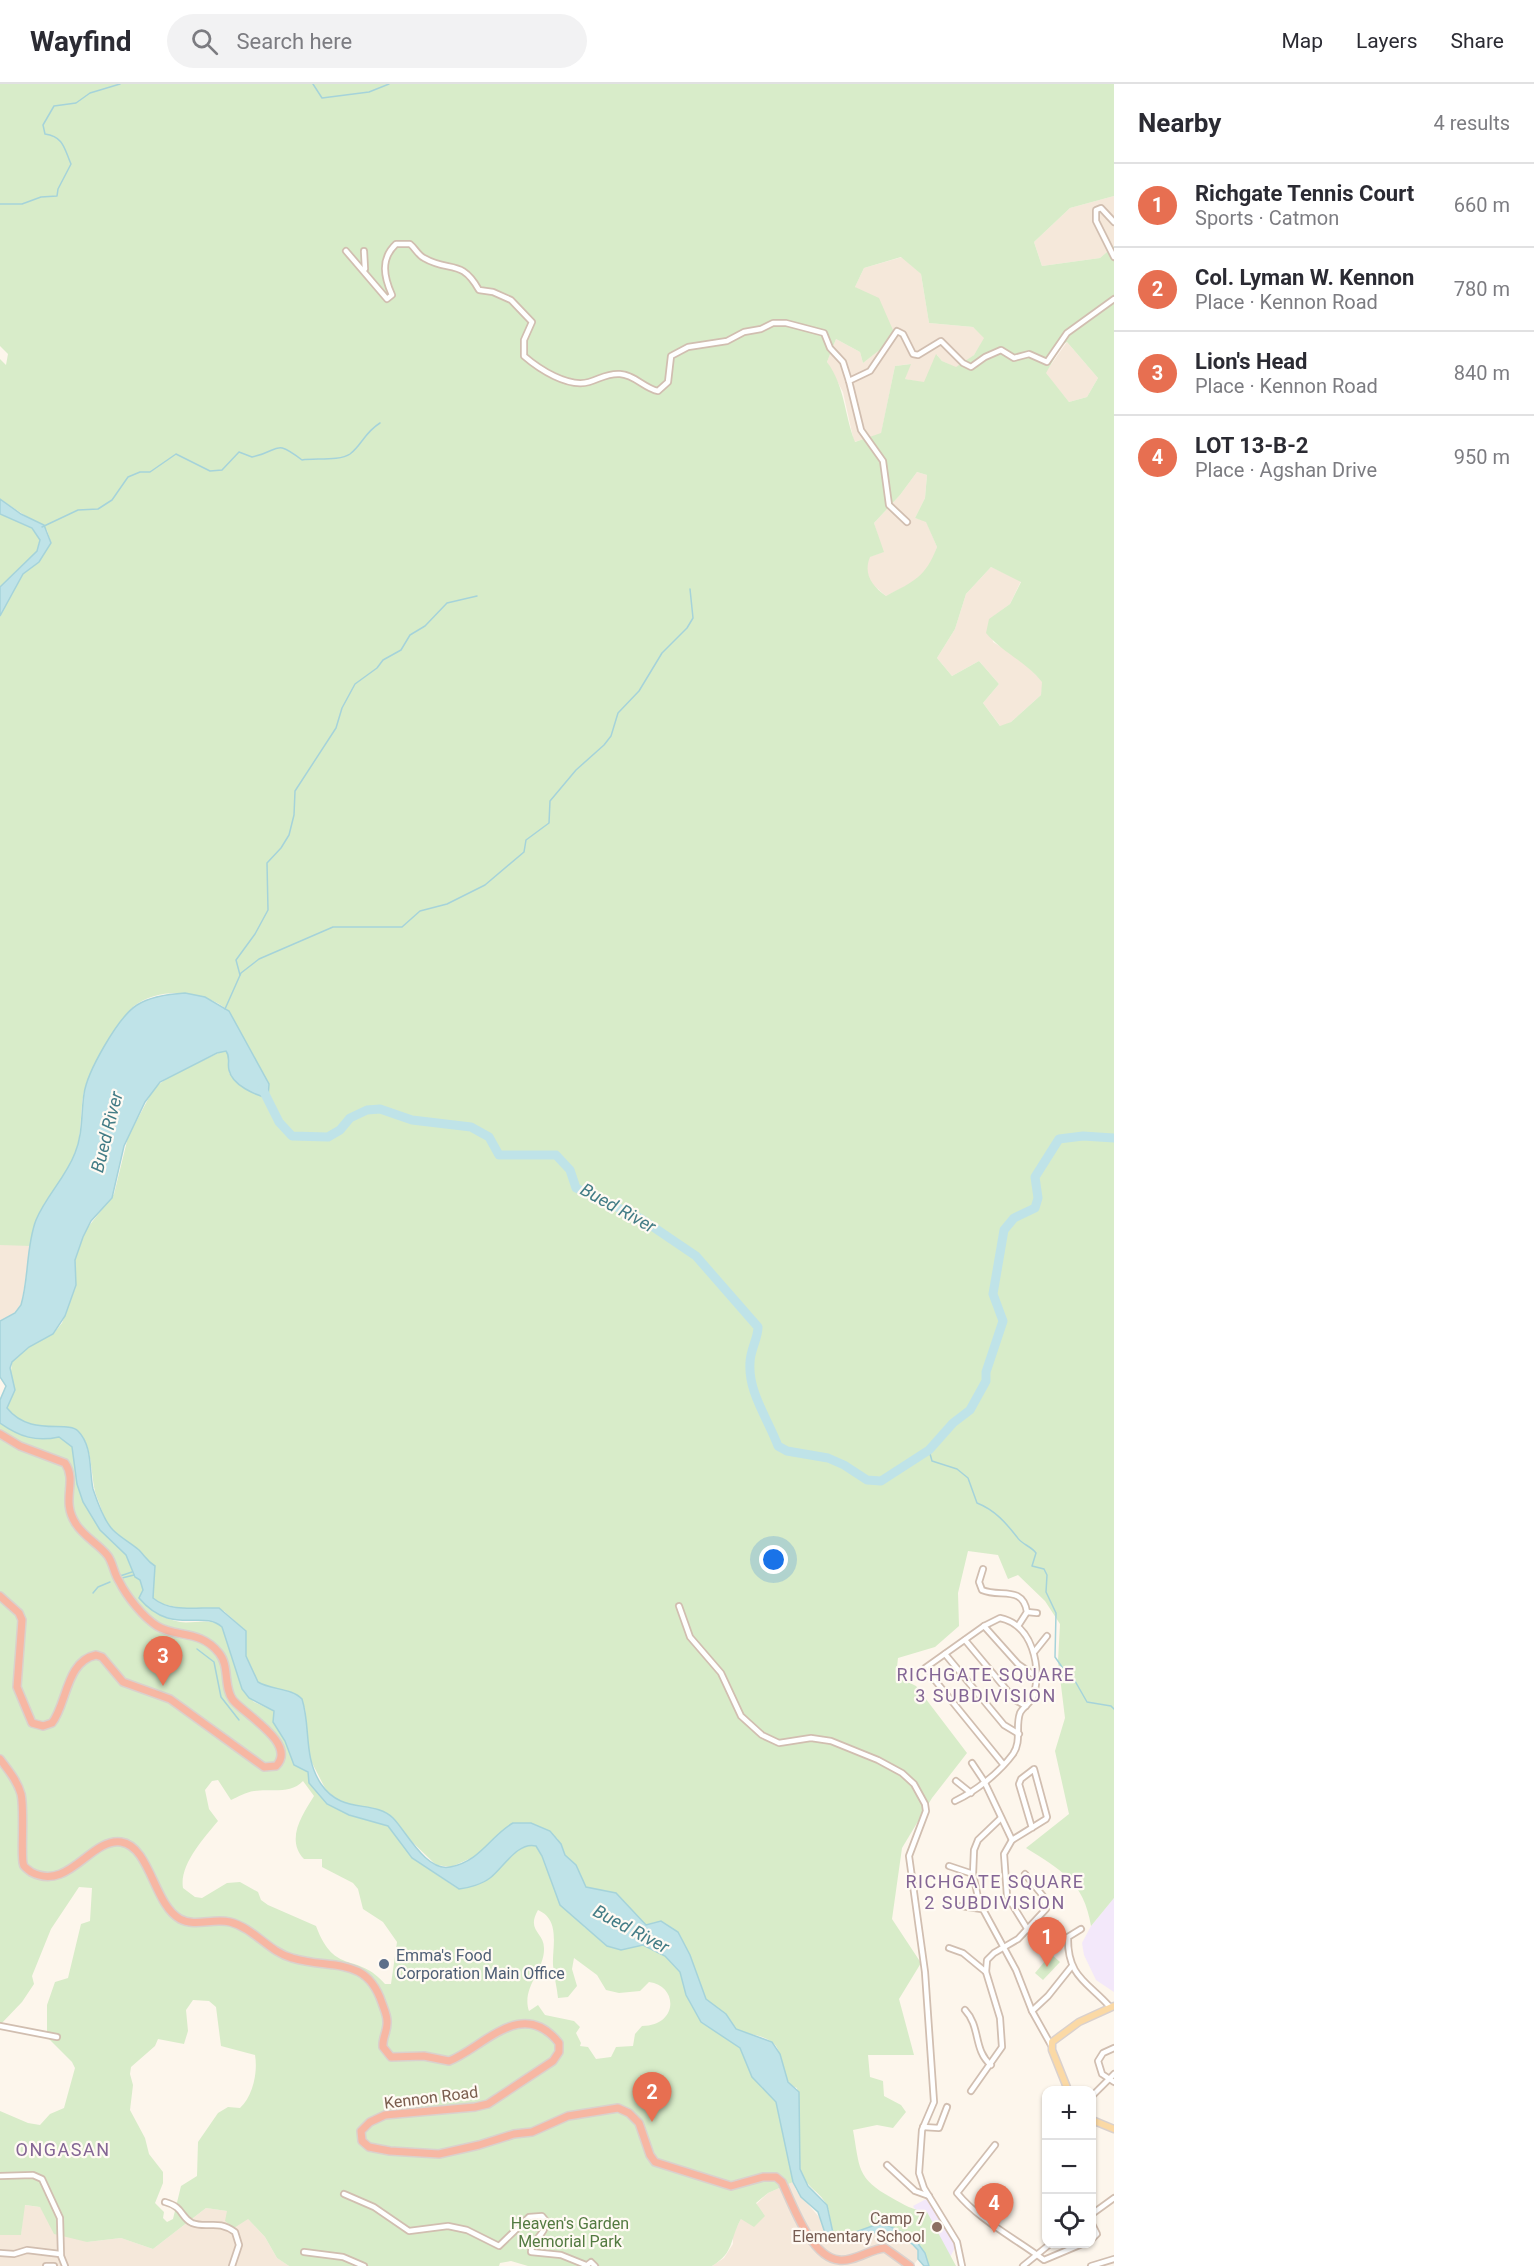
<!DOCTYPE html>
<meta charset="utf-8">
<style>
body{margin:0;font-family:Roboto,sans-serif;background:#f2f2f3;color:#2b2b33}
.controls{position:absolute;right:18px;bottom:18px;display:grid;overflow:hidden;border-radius:12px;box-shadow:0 2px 4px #0004}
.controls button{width:54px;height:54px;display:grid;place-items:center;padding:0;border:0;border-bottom:2px solid #e1e1e2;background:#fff;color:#2b2b33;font:30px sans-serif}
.you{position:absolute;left:774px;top:1476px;width:21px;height:21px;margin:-15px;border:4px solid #fff;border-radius:50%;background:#1a73e8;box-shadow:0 0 0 9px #1a73e833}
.badge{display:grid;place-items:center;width:39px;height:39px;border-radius:50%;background:#e76f51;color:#fff;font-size:20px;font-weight:700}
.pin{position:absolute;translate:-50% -50px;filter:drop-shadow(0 2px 3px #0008)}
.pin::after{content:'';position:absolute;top:32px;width:21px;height:18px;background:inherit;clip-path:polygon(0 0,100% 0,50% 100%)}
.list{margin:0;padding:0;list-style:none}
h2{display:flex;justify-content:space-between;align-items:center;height:78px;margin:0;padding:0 24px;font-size:26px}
h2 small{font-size:20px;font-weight:400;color:#7c7c81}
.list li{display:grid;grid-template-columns:39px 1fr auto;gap:18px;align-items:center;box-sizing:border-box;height:84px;padding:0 24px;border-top:2px solid #e1e1e2}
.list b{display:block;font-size:22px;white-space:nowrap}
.list p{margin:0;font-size:20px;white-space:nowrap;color:#7c7c81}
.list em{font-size:20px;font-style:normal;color:#7c7c81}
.icon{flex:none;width:33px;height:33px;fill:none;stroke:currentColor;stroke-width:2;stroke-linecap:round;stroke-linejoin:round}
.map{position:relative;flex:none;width:1114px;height:2182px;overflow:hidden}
header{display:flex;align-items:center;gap:36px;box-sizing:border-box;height:84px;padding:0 30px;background:#fff;border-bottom:2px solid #e1e1e2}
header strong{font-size:28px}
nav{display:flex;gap:33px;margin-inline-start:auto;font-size:21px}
.search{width:420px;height:54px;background:#f2f2f3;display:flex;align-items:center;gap:15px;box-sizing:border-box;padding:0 21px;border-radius:33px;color:#7c7c81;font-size:22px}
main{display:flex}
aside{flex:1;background:#fff}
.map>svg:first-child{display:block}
.residential{fill:#f5e8da}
.education{fill:#f3e8fa}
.green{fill:#d8ecc9;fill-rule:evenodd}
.water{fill:#bfe3e8;stroke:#a5d3da;stroke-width:1.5}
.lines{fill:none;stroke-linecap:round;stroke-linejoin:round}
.stream{stroke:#a5d3da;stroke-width:1.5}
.river{stroke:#bfe3e8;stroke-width:9}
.minor-casing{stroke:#d1beb0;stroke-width:8}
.major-casing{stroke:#dad1cd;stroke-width:9}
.highway-casing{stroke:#dad1cd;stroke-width:10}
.minor{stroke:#fff;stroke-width:4.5}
.major{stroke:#fbd9a5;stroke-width:6}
.highway{stroke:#f7b7a3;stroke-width:7}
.service-dot{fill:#5c6f8a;stroke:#fffaf3;stroke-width:2}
.education-dot{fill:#8d6e63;stroke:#fffaf3;stroke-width:2}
.labels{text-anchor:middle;stroke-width:4.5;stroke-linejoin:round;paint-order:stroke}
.service-label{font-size:16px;fill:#4e5e75;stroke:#fffaf3;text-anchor:start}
.street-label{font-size:16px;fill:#7a5c4d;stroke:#fffaf3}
.education-label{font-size:16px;fill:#785e54;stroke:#fffaf3;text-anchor:end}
.park-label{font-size:16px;fill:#537a41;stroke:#fffaf3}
.water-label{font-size:18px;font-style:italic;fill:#437c86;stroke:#fffaf3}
.neighbourhood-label{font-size:18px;letter-spacing:1.5px;fill:#846695;stroke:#fffaf3}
</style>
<header>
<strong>Wayfind</strong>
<div class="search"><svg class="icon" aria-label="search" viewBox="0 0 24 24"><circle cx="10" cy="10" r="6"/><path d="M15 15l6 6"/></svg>Search here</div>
<nav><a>Map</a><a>Layers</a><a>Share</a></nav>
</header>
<main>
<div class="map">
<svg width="1114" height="2182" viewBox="0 0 1114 2182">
<rect width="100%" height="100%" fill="#fdf6ec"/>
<g class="residential">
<path d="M1114,112V162L1100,174L1042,182L1034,158L1070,124Z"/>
<path d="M902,173L921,190L929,239L973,243L985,254L974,271L956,284L942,277L937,271L925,299L905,295L910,280L895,282L881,350L854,358L843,308L827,278L836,255L860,268L863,279L895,253L886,232L855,203L864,184Z"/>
<path d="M1067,258L1098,294L1087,313L1069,318L1045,289Z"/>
<path d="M917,388L927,391L925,414L915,434L926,437L937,463L930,483L918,496L886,512L870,498L866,483L869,473L883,468L874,439L900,411Z"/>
<path d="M991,483L1021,497L1010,520L990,535L993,558L1019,574L1043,598L1041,611L1011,638L1001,643L983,619L999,600L979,577L952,592L937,574L955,545L966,510Z"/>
<path d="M27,1160L31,1162L21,1221L15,1229L0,1237V1161Z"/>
<path d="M793,2098L796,2106L841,2159L880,2147L890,2152L904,2154L918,2166V2175L913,2182H712L724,2174L733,2160V2150L741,2135L768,2109Z"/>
<path d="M24,2121L40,2123L87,2158L121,2154L153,2165L206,2124L227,2127L248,2135L265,2153L277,2174L289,2182H0V2151H21Z"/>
</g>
<g class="education">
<path d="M1114,1814V1908L1096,1896L1084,1871L1082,1859L1091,1842Z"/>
<path d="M928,2114L957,2160L948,2177L913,2122Z"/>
</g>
<g class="green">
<path d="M0,0H1114V112L1070,124L1034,158L1042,182L1100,174L1114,162V1814L1091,1842C1084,1798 1061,1786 1026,1764L1069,1730L1055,1667L1065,1634L1058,1577L1060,1540L1045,1517L1018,1491L1008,1495L998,1471L968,1467L958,1509L959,1542L935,1563L898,1574L896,1592L916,1602L967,1669L932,1714L902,1764L892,1835L921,1879L899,1915L914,1971H868L870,1993L883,1997L884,2012L901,2021L906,2028L893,2044L877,2041L853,2046C860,2084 856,2094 892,2114C904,2121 913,2126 927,2128L956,2182H929C921,2158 908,2149 885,2140L836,2153C828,2143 832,2132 827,2122C822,2109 806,2103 801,2089C792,2062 802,2031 797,2004C782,2000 784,1974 776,1962C767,1950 749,1952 736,1945L729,1934L706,1915L690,1871L678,1848L656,1838L646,1841L616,1809L586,1803L576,1781L564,1771L557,1754L508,1742L478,1771L451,1783L436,1781L402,1748L372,1724L355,1723L338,1716L326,1706L309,1673L305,1624L294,1609L275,1606L258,1598L246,1572V1547L224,1527L213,1524L189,1526L163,1520L153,1514C151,1503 154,1494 151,1482C146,1468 123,1456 112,1445C105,1438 102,1426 98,1416C89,1396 95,1363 78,1347C66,1336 30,1353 7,1324L12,1278L29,1263L53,1250L62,1239L76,1202L75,1176L85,1147L114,1110L128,1053L154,1004L170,992L223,967L229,969V989C240,1002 252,1010 268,1014L269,1000L229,927C205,906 160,902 134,922C122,932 92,984 86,1000C79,1021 83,1046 76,1068C64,1103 38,1118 31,1162L0,1161V532L23,490L39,478L51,459L47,446L0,415V275L6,281L8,270L0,262ZM901,173L921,190L929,239L973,243L984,254L974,271L956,283L942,277L936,270L924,298L905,295L911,280L895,282L881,349L855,358C844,330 845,302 827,278L836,255L860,268L863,279L896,253L879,214L855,203L864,184ZM1067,258L1098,294L1087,313L1069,318L1046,289L1062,261ZM917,388L927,391L925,414L915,434L926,438L937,463C925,494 914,497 886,512C872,502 863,490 870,473L884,468L874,439L900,411ZM991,483L1021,498L1010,520L989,535L986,549C1002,568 1026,578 1042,598L1041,611L1011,638L1000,642L983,619L999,600L979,577L952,592L937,574L955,545L966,510Z"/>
<path d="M0,430L32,444L40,455L37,467L0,503Z"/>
<path d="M0,1339C24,1354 32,1357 59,1353L72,1363L77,1400L83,1418L100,1446L126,1471L135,1493L140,1496L143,1506L139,1514C149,1526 164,1535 180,1538C194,1540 211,1533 222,1543L242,1605L254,1618L274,1627L273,1638L285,1657L294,1681L308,1688L309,1699L327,1720L349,1731L388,1742L412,1774L458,1805C469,1804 482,1800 490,1794C503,1784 518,1758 536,1762L584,1843L616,1865L643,1861L665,1872L680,1888L686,1911L701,1938L740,1964L752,1993L776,2018L793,2098L768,2109L756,2119L765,2132L754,2143L741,2135C729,2156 735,2168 712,2182H528L511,2177L500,2179L499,2182H289L277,2174L265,2153L248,2135L234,2144L225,2137L227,2127L206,2124L153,2165L121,2154L87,2158L54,2150L40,2123L25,2121L21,2151H0V2027L28,2039L40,2041L50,2030L64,2024L75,1984L72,1978L47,1953V1921L55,1898L68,1894L81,1840L90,1837L92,1804L79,1803L51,1845L32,1892L34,1900L22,1918L0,1941ZM218,1696L231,1716C238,1713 246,1708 254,1707C270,1704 290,1711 303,1697L314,1712C303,1730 285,1755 304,1775H322V1783L353,1799L358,1805L363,1825L383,1838L397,1858L391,1900H385C357,1867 335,1893 316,1842L268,1821L261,1816L258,1808L240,1798L227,1799L202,1814L195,1813L183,1804C179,1781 204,1754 218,1737L209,1725L205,1706L212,1697ZM538,1826C561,1836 552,1863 553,1881C554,1893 557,1903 558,1914L568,1913L577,1902L572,1885L574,1874L597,1891L606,1906L619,1909L640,1907L649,1898C679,1902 678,1942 642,1942L635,1950L633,1962L616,1963L611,1973L596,1975L588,1963L580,1962L581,1959L576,1949L580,1943L574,1937L545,1931L538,1921L529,1927C521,1904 545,1886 544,1864C544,1848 526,1847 538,1826ZM193,1916L209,1917L216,1923L221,1962L255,1971C258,1988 253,2012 240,2024L228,2023L218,2029L198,2058L197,2092L181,2102L173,2135L167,2138L163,2134L164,2128L155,2119L163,2099V2088L149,2070L145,2054L130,2026L133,2001L130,1990L131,1983L155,1962L158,1955L184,1960L188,1947L186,1926Z"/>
<path d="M1051,1870L1060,1878L1043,1896L1035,1889Z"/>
</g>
<g class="water">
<path d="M0,415L21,430L44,441L51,459L39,478L23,490L0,532V503L37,467L40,456L32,444L0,430Z"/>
<path d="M185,909L205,913L229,927L269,1000L268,1014C255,1011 232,1001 229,986C227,979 231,974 226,967L217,969L160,998L145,1018L124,1062L112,1114L91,1137L83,1153L75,1176L76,1201L65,1232L53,1250L29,1263L12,1278L10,1284L15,1306L7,1324C30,1353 67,1336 78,1347C93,1362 89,1387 93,1405C97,1417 104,1437 113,1446C121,1454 131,1459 139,1466C145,1472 147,1477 155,1482L153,1514C171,1529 197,1523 219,1524L246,1547V1572L258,1598C271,1606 292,1604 302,1615C311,1643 303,1673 321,1700C342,1731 373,1715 393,1734C406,1747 426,1788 450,1783C481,1777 490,1752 513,1739H531L550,1747L561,1760L565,1771L576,1781L586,1803L616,1809L646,1841L661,1837L678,1848L690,1871L706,1915L726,1930L736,1945L772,1958L780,1970L788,1998L799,2008L800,2085L808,2102L827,2121L833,2149L839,2154L875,2141L885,2140L914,2154L925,2169L929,2182H924L918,2175V2166C907,2152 895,2155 880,2147L841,2159L826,2152L818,2128L801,2113L793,2098L776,2018L752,1993L740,1964L701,1938L686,1911L680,1888L665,1872L643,1861L621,1866L607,1862L560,1821L542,1772L536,1762C518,1757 503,1784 490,1794C482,1800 469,1804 459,1805L412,1774L388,1742L349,1731L327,1720L309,1699L308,1688L294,1681L285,1657L273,1638L274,1627L249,1614L242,1605L222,1543C202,1525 172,1553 139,1514L143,1506L140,1496L135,1493L126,1471L100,1446L83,1418L77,1400L72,1363L59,1353C36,1358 20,1353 0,1339V1316L6,1302L0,1293V1237L15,1229L21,1221C29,1194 26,1162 36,1136C46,1112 66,1093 75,1069C83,1050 81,1030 84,1010C87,988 118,933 137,921C151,912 169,910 185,909Z"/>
</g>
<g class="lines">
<g class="stream">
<path d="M313,0L322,14L369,8L389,0"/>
<path d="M0,120H22L41,113L57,112L58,105L71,80C64,64 64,53 45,50L43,41L54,22L76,19L90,9L120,0"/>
<path d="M42,443L78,426L98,425L112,416L128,393L140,388H150L176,370L210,387L222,386L239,368L252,373C281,367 273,354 302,376C315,374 340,377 350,370C362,361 364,349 380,339"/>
<path d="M240,891L236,876L255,850L268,826L267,779L281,764L289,751L294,731L295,707L336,644L342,624L355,600L377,584L383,576L401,566L410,551L425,542L447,519L477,512"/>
<path d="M225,925L241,889L259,875L333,843H402L420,827L447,820L485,801L524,768L526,756L549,739L550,717L576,686L604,661L611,652L618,629L639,607L662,569L687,544L693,534L690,505"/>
<path d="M929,1366L932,1377L957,1385L968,1394L977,1419C995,1426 1006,1439 1017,1453C1021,1460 1031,1462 1036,1469L1032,1482L1044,1485L1047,1491L1046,1508L1056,1529L1055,1573L1062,1583L1071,1590L1087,1618L1111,1622L1114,1625"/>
<path d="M120,1492L132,1488"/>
<path d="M122,1494L134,1491"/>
<path d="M93,1509L98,1503L110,1498"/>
<path d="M197,1565L214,1578L221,1613L239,1636"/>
</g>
<path class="river" d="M262,1004L279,1038L292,1052L328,1053L340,1046L350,1034L367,1026L380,1025L412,1036L471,1043L489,1053L499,1071H556L570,1086L576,1104L640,1134L696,1172L758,1243C758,1255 750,1266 750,1279C748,1308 768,1335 778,1362L787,1367L828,1374L844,1381L867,1396L881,1397L929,1366L953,1339L970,1326L986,1297V1288L1003,1237L993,1210L1004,1146L1014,1134L1035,1124L1038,1114L1035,1093L1059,1055L1083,1052L1114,1054"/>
<g class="minor-casing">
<g id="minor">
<path d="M1114,138L1101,124L1096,126V137L1114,173"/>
<path d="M346,167L387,215L392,211C384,193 380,175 396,160H410C415,164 418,171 424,174C450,189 461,174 479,206L493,208L511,216L532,238L524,256V272C539,285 568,304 589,298C600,295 607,289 620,290C635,291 644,304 658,307L668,298L671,272L688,263L727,257L744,248L761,245L773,239H786L824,249L830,264L843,278L849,297"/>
<path d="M364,167L365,185"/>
<path d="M907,438L889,421L883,377L861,346L849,297L870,287L897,247L903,250L913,270L918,271L941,257L963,279L971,283L985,273L1001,266L1014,274L1029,270L1047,278L1067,249L1114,215"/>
<path d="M983,1485L979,1498L982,1506C1000,1514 1023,1501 1027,1528L1018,1542"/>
<path d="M679,1522L690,1553L721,1589L741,1632L762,1651L779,1659L811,1654L831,1657L878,1676L902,1689L914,1700L925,1720L926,1727L909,1772L925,1888L934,2018L922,2046L919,2089L924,2104L957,2158L962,2182"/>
<path d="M1027,1528L1037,1529"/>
<path d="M984,1542L1018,1580L1034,1591"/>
<path d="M965,1556L1015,1616L1026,1622"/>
<path d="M1035,1567L1047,1552"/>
<path d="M945,1570L1004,1641L1019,1650"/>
<path d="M972,1679L984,1697L1012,1756"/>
<path d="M956,1697L971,1709"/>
<path d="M955,1717C976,1707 999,1689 1013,1670C1022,1657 1015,1643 1020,1629C1023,1623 1032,1618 1034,1611C1041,1582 1033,1541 1000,1534L984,1542L925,1584L1003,1680"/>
<path d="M1001,1734L978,1756L974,1766L973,1790L979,1818L1016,1886L1032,1927L1051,1961"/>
<path d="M949,1782L973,1790"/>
<path d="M961,1822L981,1825"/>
<path d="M1081,1845L1068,1853C1067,1893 1088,1898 1110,1923"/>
<path d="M1028,1846L1007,1812L1004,1770L1012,1756L1046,1735L1047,1733L1034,1685L1021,1695L1019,1700L1032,1744"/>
<path d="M949,1864L963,1869L986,1888"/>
<path d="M965,1926C981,1943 973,1966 991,1981"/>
<path d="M1032,1927L1048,1912L1072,1882"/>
<path d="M0,1942L57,1953"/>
<path d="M1114,1964L1103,1969L1098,1977L1102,1990L1114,1998"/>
<path d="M971,2007L1002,1963L1000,1934L986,1888L987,1876L994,1869L1018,1855L1046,1825L1043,1812L1025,1790"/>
<path d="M1092,2012L1114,1990"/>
<path d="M923,2043L939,2044L947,2023"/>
<path d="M995,2061L957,2109C980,2137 1015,2154 1044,2176L1082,2160"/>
<path d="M887,2081L915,2107L929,2112"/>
<path d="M0,2092L33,2091L42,2095L60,2134L61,2172L65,2182"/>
<path d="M344,2110L374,2123L409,2147L448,2142L467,2146L499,2162L529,2133L542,2132L546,2137C546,2151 531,2156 531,2168L561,2171L586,2181"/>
<path d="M165,2118C184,2123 180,2133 192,2139C208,2145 217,2135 235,2148L239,2161L232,2182"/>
<path d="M1092,2130L1114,2114"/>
<path d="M1092,2140L1097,2150L1092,2155"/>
<path d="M304,2168L343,2173L364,2182"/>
<path d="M0,2169L14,2170L27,2166L60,2170"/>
<path d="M46,2182H54"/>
<path d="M586,2182L591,2178L595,2182"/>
<path d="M1023,2182L1050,2160"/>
<path d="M1091,2182L1114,2175"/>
</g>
</g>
<g class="major-casing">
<g id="major">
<path d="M1068,2006L1052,1966V1958L1079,1938L1114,1922"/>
<path d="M1092,2036L1114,2045"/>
</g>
</g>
<g class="highway-casing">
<g id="highway">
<path d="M0,1350L20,1362L65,1379C78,1398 60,1416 76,1440C84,1453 99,1460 108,1472C113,1479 114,1490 119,1497C127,1513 143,1533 157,1542C176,1554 200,1545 219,1569C230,1582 223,1603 233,1616C244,1630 298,1660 276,1682L264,1683L170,1615L123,1598L102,1573L96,1571C66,1577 67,1620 52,1639L43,1642L32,1639L17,1603L22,1536L19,1529L0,1512"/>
<path d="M0,1675C8,1686 17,1696 21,1710C25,1726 20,1776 24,1782C24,1783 30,1787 31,1788C69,1808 90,1754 121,1758C150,1762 154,1821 180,1835C195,1843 213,1834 230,1838C254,1844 269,1868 292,1874C331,1886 366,1871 382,1919C384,1925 387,1931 387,1937C388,1946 382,1954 383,1963L391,1973L424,1972L449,1977C483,1964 522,1912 559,1959V1968L553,1977L488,2020L475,2023L385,2031L370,2038L361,2047L362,2057L369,2063L390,2067L439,2070L479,2061L514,2050L532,2048L568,2032L618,2024L629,2029L639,2039L650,2071L655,2078L731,2102L763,2093H776L782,2098C792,2119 811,2174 839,2176C854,2178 870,2165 885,2164L910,2182"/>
</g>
</g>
<use href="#minor" class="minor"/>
<use href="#major" class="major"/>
<use href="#highway" class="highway"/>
</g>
<circle class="service-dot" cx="384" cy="1880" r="6"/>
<circle class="education-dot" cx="937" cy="2143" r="6"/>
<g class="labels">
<g class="service-label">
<text x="396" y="1877">Emma's Food<tspan x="396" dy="18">Corporation Main Office</tspan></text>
</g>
<g class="street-label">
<text transform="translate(431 2013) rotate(-7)" y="6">Kennon Road</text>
</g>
<g class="education-label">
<text x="925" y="2140">Camp 7<tspan x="925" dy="18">Elementary School</tspan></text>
</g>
<g class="park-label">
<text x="570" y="2145">Heaven's Garden<tspan x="570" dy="18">Memorial Park</tspan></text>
</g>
<g class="water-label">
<text transform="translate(107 1048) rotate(-76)" y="6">Bued River</text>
<text transform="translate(618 1124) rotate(29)" y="6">Bued River</text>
<text transform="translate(631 1845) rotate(28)" y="6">Bued River</text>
</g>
<g class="neighbourhood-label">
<text x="986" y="1597">RICHGATE SQUARE<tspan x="986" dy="21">3 SUBDIVISION</tspan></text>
<text x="995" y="1804">RICHGATE SQUARE<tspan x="995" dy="21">2 SUBDIVISION</tspan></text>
<text x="63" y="2072">ONGASAN</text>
</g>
</g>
</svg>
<div class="controls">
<button>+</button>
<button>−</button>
<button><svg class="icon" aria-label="locate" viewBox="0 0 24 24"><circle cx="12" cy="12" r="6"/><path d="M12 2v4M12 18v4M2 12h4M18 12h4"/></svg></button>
</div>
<div class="you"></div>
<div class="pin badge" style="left:1047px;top:1883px">1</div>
<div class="pin badge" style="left:652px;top:2038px">2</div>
<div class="pin badge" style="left:163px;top:1602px">3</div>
<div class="pin badge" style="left:994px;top:2149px">4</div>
</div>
<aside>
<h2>Nearby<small>4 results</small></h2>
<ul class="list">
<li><span class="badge">1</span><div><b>Richgate Tennis Court</b><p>Sports · Catmon</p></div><em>660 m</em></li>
<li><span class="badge">2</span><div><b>Col. Lyman W. Kennon</b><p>Place · Kennon Road</p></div><em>780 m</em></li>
<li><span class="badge">3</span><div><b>Lion's Head</b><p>Place · Kennon Road</p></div><em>840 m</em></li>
<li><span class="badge">4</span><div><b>LOT 13-B-2</b><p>Place · Agshan Drive</p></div><em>950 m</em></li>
</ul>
</aside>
</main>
